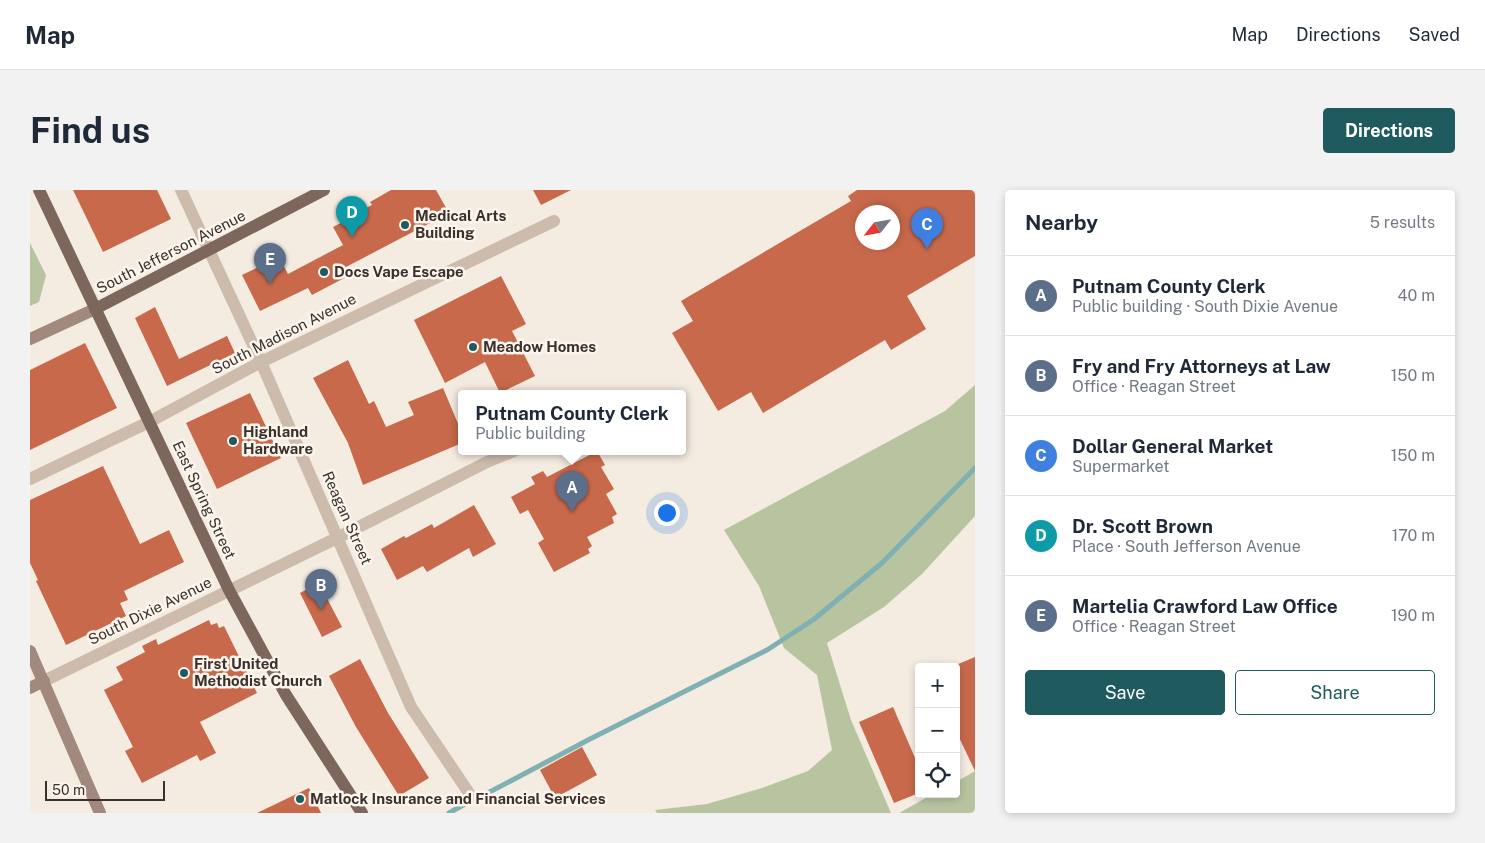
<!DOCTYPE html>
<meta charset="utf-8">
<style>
body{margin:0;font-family:"Public Sans",sans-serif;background:#f2f2f3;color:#1f2937}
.controls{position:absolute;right:15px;bottom:15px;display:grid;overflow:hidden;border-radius:5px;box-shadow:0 2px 8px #0003}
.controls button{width:45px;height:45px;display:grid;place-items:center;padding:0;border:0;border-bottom:1px solid #e0e1e3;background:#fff;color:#1f2937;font:25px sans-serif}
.compass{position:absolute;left:825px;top:15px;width:45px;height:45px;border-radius:50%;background:#fff;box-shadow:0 2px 8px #0003;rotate:239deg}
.scale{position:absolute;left:15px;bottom:12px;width:120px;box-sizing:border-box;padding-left:5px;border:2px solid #3b302b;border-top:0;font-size:14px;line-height:18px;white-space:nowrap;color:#3b302b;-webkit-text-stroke:4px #fbf5ee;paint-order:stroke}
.you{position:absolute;left:636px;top:322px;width:18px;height:18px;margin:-12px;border:4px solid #fff;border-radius:50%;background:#1a73e8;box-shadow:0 0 0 8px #1a73e833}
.badge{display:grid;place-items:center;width:32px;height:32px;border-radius:50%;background:#1f5a5e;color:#fff;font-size:16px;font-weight:700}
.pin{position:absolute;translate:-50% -41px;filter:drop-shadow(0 1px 2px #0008)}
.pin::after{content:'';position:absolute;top:26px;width:18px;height:15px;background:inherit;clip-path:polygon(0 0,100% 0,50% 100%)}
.popup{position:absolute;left:428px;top:200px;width:228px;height:65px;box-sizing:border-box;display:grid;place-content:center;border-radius:5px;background:#fff;filter:drop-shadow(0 1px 4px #0005);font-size:16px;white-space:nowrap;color:#747a83}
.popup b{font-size:19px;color:#1f2937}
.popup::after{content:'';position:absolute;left:50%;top:100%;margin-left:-10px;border:10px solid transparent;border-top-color:#fff}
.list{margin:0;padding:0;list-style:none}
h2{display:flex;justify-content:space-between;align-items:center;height:65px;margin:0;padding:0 20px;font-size:21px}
h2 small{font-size:16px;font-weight:400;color:#747a83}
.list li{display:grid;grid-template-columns:32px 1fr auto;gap:15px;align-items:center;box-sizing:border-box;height:80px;padding:0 20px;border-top:1px solid #e0e1e3}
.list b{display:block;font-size:19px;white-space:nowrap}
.list p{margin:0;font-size:16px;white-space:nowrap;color:#747a83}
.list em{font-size:16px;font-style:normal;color:#747a83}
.actions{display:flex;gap:10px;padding:15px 20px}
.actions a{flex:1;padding:11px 0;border:1px solid #1f5a5e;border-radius:5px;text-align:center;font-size:18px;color:#1f5a5e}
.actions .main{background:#1f5a5e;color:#fff}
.icon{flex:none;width:28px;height:28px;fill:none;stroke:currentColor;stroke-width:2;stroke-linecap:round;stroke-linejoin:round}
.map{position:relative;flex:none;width:945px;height:623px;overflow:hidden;border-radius:5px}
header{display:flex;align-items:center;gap:30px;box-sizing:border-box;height:70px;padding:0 25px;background:#fff;border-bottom:1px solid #e0e1e3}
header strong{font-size:24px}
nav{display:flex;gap:28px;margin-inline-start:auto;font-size:18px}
.intro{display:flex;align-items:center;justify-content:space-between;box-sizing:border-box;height:120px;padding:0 30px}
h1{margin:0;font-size:35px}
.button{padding:12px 22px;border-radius:5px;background:#1f5a5e;color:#fff;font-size:18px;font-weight:700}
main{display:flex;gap:30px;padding:0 30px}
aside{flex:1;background:#fff;border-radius:5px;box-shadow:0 2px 8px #0003}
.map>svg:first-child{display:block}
.green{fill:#b8c4a0}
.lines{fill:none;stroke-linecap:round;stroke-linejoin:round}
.stream{stroke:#7fb0b2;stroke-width:5}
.building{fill:#c8694b;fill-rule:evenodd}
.street{stroke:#cdbbac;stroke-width:12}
.secondary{stroke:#a18a7d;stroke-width:12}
.primary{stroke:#7d675c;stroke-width:12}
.poi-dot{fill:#1f5a5e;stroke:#fbf5ee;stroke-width:2}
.labels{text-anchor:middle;stroke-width:5;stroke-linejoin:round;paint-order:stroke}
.poi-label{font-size:15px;font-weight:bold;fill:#3b302b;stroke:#fbf5ee;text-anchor:start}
.street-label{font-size:15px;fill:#3b302b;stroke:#fbf5ee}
</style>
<header>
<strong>Map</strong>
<nav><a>Map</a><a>Directions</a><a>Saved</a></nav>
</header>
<div class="intro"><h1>Find us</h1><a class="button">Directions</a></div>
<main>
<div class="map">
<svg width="945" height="623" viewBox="0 0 945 623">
<rect width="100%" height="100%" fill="#f4ebe1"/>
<g class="green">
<path d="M0,53L16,85L9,112L0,116Z"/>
<path d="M945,195V326L892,384L854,417L797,453L821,530L861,623H627L625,620L677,614L732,598L778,581L802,560L787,485L754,458L729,396L694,340L915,221Z"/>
<path d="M945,581V623H869L903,604H926V592Z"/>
</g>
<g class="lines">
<g class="stream">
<path d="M454,605L560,549L737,460L783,430L852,373L945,278"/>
<path d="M419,623L435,614"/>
</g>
</g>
<g class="building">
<path d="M43,0H127L141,29L73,62Z"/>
<path d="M361,0H406L419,23L316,77L320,85L282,105L278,98L230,121L212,85L249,67L258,84L313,55L303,37L324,26V24L342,15L340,12Z"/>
<path d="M503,0H541L511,15Z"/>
<path d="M827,0H945V66L877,106L896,139L861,160L855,150L733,223L721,202L688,221L642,143L663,131L651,111L821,11L818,6ZM832,22H862V52H832Z"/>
<path d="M471,86L496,134L482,141L505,186L470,203L455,172L415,193L384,130Z"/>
<path d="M125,117L149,169L197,146L205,163L137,196L105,128Z"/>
<path d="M55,153L87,218L0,260V180Z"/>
<path d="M318,170L339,214L344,211L356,237L384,225L378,212L413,198L432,243V253L333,295L318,253L283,188Z"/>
<path d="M220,203L251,268L187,299L156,233Z"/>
<path d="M567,261L575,275L571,277L584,299L576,304L587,324L582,327L584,333L557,347L562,356L558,359L560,363L524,382L508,353L514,349L498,320L490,324L481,307L505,294L501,287L513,281L517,287Z"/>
<path d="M73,276L110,354L139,340L154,372L94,401L98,410L90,413L96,426L36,455L6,391L8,390L0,373V310Z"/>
<path d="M444,315L466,354L443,367L439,358L397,382L393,376L367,390L351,359L374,346L376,348L402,334L404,338Z"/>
<path d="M289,393L312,437L292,447L270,403Z"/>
<path d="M179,430L181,435L187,433L189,438L194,436L227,503L170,532L186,563L170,571L167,565L112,593L95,561L103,557L74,500L93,490L86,477L115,462L112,456L126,449L128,455Z"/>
<path d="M945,467V581L926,541V475Z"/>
<path d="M330,469L358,523L399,588L369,606L326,537L299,486Z"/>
<path d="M863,517L889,577V603L864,613L829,532Z"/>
<path d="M552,557L567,585L525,608L510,580Z"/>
<path d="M279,598L291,623H227Z"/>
</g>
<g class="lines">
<g class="street">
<path d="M151,0L231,172L381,517L441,606"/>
<path d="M0,289L119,232L231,172L524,31"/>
<path d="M14,491L307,348L457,272L484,261"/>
</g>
<g class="secondary">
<path d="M0,149L65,119"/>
<path d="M0,461L70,623"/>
<path d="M0,498L14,491"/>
</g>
<g class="primary">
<path d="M9,0L199,400L256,505L332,623"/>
<path d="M65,119L294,0"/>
</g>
</g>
<g class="poi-dot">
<circle cx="375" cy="35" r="5"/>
<circle cx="294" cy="82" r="5"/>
<circle cx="443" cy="157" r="5"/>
<circle cx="203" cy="251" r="5"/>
<circle cx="154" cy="483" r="5"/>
<circle cx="270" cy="609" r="5"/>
</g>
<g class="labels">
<g class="poi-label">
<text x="385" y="31">Medical Arts<tspan x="385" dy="17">Building</tspan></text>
<text x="304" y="87">Docs Vape Escape</text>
<text x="453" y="162">Meadow Homes</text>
<text x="213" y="247">Highland<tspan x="213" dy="17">Hardware</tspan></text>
<text x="164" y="479">First United<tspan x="164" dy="17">Methodist Church</tspan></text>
<text x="280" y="614">Matlock Insurance and Financial Services</text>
</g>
<g class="street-label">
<text transform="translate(141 62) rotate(-27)" y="5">South Jefferson Avenue</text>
<text transform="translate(254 144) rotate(-27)" y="5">South Madison Avenue</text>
<text transform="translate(174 310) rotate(65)" y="5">East Spring Street</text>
<text transform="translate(317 328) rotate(66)" y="5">Reagan Street</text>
<text transform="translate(120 421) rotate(-26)" y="5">South Dixie Avenue</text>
</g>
</g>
</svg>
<div class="controls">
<button>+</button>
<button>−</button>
<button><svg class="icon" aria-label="locate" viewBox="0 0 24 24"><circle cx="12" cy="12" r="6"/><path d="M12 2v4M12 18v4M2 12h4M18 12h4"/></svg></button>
</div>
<svg class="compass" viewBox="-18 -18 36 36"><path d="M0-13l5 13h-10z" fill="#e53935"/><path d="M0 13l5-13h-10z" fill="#747a83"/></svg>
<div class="scale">50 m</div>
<div class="you"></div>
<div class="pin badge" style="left:542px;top:322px;background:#5c6f8a">A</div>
<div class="popup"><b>Putnam County Clerk</b>Public building</div>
<div class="pin badge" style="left:291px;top:420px;background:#5c6f8a">B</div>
<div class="pin badge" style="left:897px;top:59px;background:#3f7fe0">C</div>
<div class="pin badge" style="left:322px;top:47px;background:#0f9aa8">D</div>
<div class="pin badge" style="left:240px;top:94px;background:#5c6f8a">E</div>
</div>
<aside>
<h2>Nearby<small>5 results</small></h2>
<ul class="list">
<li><span class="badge" style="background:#5c6f8a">A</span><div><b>Putnam County Clerk</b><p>Public building · South Dixie Avenue</p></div><em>40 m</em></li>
<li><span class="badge" style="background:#5c6f8a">B</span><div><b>Fry and Fry Attorneys at Law</b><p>Office · Reagan Street</p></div><em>150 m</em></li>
<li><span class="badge" style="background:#3f7fe0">C</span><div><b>Dollar General Market</b><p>Supermarket</p></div><em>150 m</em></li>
<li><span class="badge" style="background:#0f9aa8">D</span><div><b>Dr. Scott Brown</b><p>Place · South Jefferson Avenue</p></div><em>170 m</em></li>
<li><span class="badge" style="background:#5c6f8a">E</span><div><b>Martelia Crawford Law Office</b><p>Office · Reagan Street</p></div><em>190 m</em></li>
</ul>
<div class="actions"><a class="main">Save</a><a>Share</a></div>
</aside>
</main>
